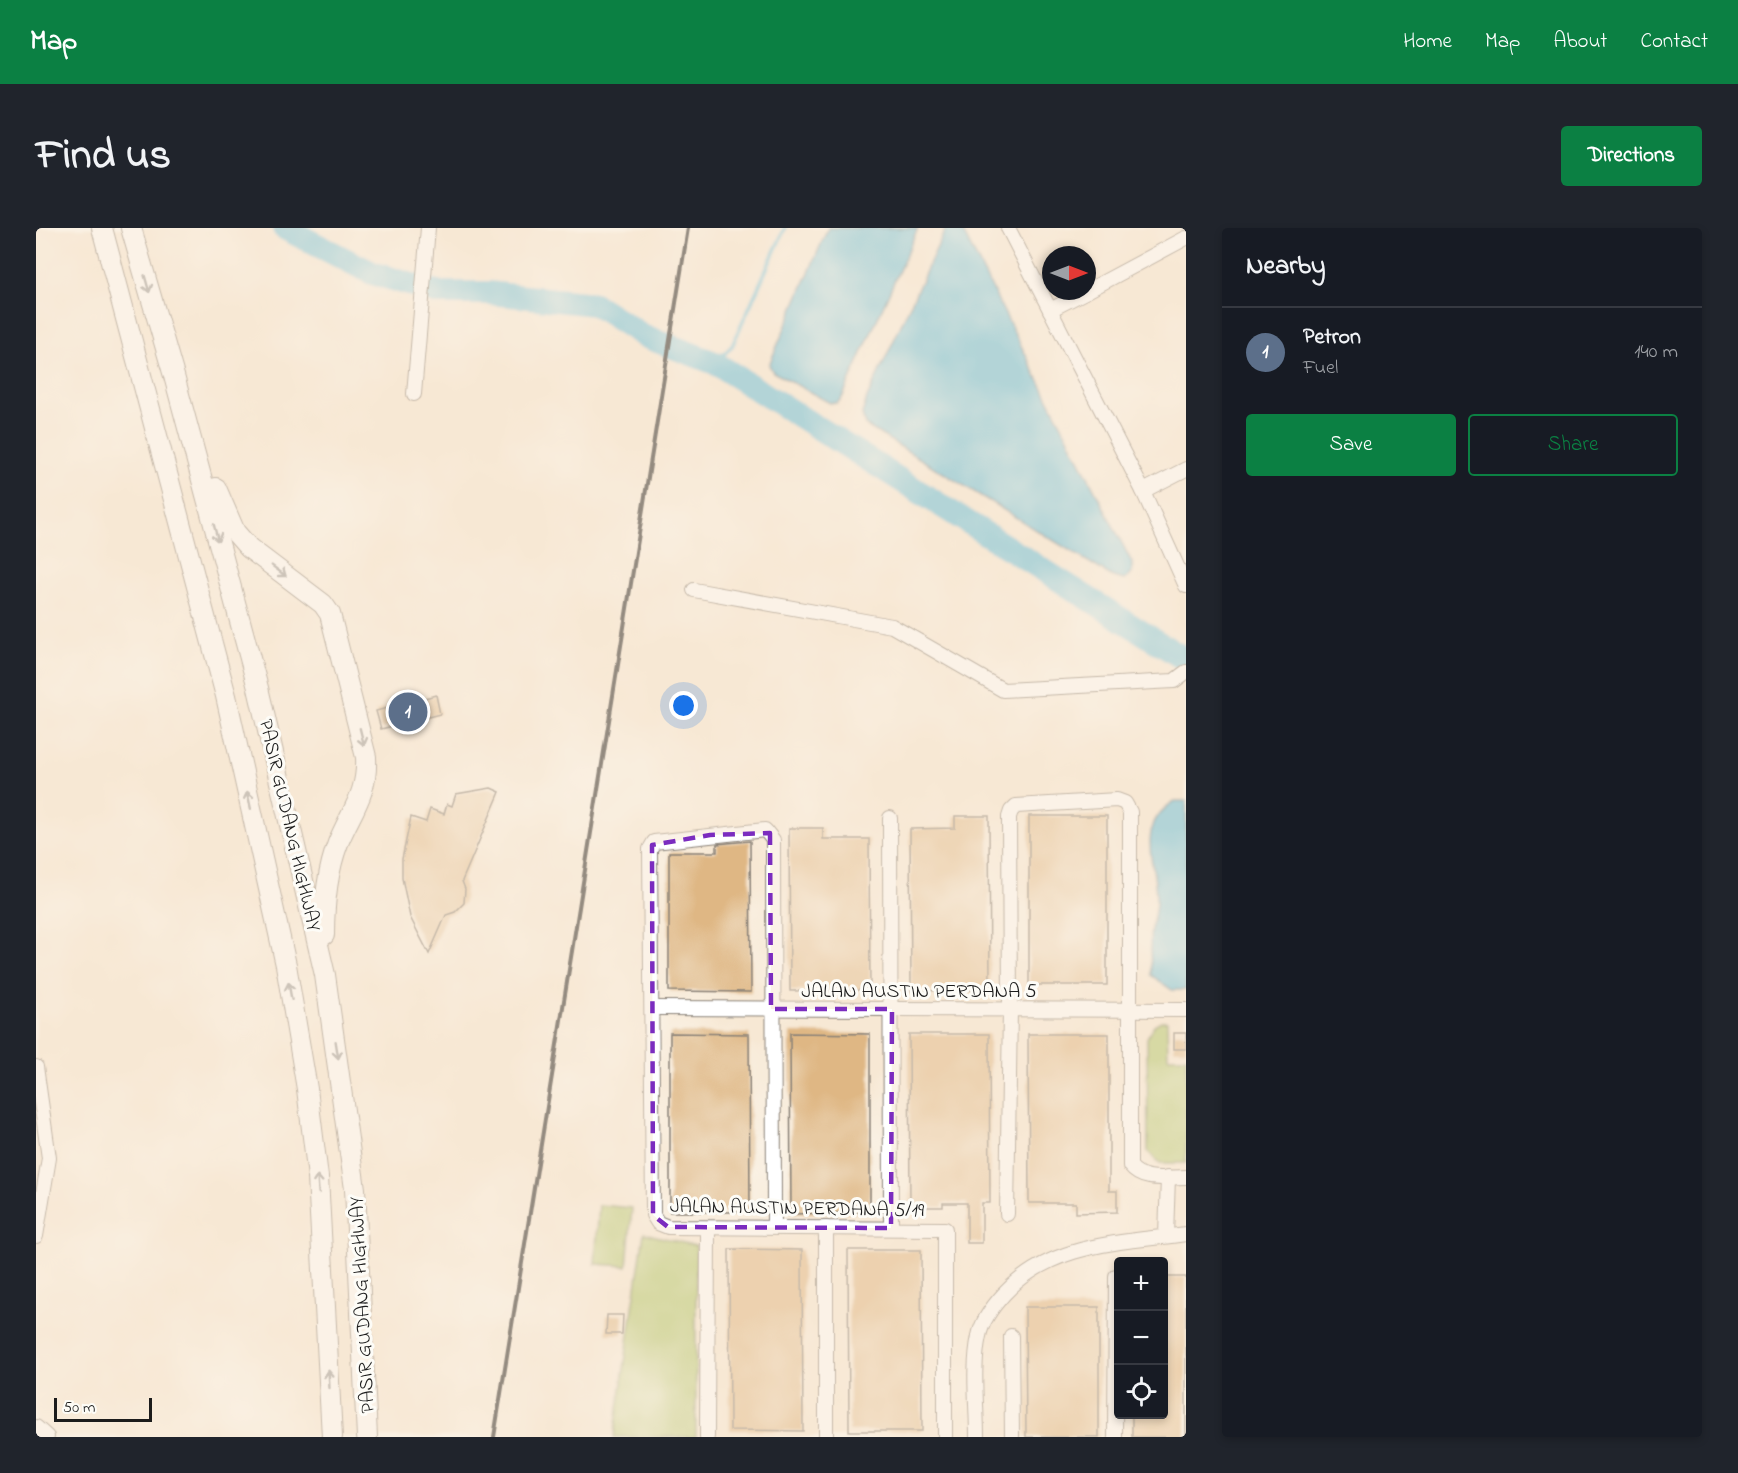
<!DOCTYPE html>
<meta charset="utf-8">
<style>
body{margin:0;font-family:"Indie Flower",sans-serif;background:#20242c;color:#f1f3f6}
.controls{position:absolute;right:18px;bottom:18px;display:grid;overflow:hidden;border-radius:6px;box-shadow:0 3px 9px #0003}
.controls button{width:54px;height:54px;display:grid;place-items:center;padding:0;border:0;border-bottom:2px solid #363941;background:#171b24;color:#f1f3f6;font:30px sans-serif}
.compass{position:absolute;left:1006px;top:18px;width:54px;height:54px;border-radius:50%;background:#171b24;box-shadow:0 3px 9px #0003;rotate:90deg}
.scale{position:absolute;left:18px;bottom:15px;width:98px;box-sizing:border-box;padding-left:6px;border:3px solid #1c1c1c;border-top:0;font-size:16px;line-height:21px;white-space:nowrap;color:#1c1c1c;-webkit-text-stroke:4px #fdfcf7;paint-order:stroke}
.you{position:absolute;left:648px;top:478px;width:21px;height:21px;margin:-15px;border:4px solid #fff;border-radius:50%;background:#1a73e8;box-shadow:0 0 0 9px #1a73e833}
.badge{display:grid;place-items:center;width:39px;height:39px;border-radius:50%;background:#0b8043;color:#fff;font-size:20px;font-weight:700}
.pin{position:absolute;translate:-50% -50%;border:3px solid #fff;box-shadow:0 2px 6px #0006}
.list{margin:0;padding:0;list-style:none}
h2{display:flex;justify-content:space-between;align-items:center;height:78px;margin:0;padding:0 24px;font-size:26px}
h2 small{font-size:20px;font-weight:400;color:#9ea1a6}
.list li{display:grid;grid-template-columns:39px 1fr auto;gap:18px;align-items:center;box-sizing:border-box;height:90px;padding:0 24px;border-top:2px solid #363941}
.list b{display:block;font-size:22px;white-space:nowrap}
.list p{margin:0;font-size:20px;white-space:nowrap;color:#9ea1a6}
.list em{font-size:20px;font-style:normal;color:#9ea1a6}
.actions{display:flex;gap:12px;padding:18px 24px}
.actions a{flex:1;padding:14px 0;border:2px solid #0b8043;border-radius:6px;text-align:center;font-size:21px;color:#0b8043}
.actions .main{background:#0b8043;color:#fff}
.icon{flex:none;width:33px;height:33px;fill:none;stroke:currentColor;stroke-width:2;stroke-linecap:round;stroke-linejoin:round}
.map{position:relative;flex:none;width:1150px;height:1209px;overflow:hidden;border-radius:6px}
header{display:flex;align-items:center;gap:36px;box-sizing:border-box;height:84px;padding:0 30px;background:#0b8043;color:#fff}
header strong{font-size:28px}
nav{display:flex;gap:33px;margin-inline-start:auto;font-size:21px}
.intro{display:flex;align-items:center;justify-content:space-between;box-sizing:border-box;height:144px;padding:0 36px}
h1{margin:0;font-size:42px}
.button{padding:15px 27px;border-radius:6px;background:#0b8043;color:#fff;font-size:21px;font-weight:700}
main{display:flex;gap:36px;padding:0 36px}
aside{flex:1;background:#171b24;border-radius:6px;box-shadow:0 3px 9px #0003}
.map>svg:first-child{display:block}
.green{fill:#b0c76c;stroke:#667244;stroke-width:1.5}
.water{fill:#5ebddc;stroke:#3d6c7c;stroke-width:1.5}
.lines{fill:none;stroke-linecap:round;stroke-linejoin:round}
.stream{stroke:#5ebddc;stroke-width:4}
.river{stroke:#5ebddc;stroke-width:24}
.building{fill:#dfb784}
.minor-casing{stroke:#8a8278;stroke-width:16}
.highway-casing{stroke:#8a8278;stroke-width:22}
.minor{stroke:#fff;stroke-width:14}
.highway{stroke:#fff;stroke-width:20}
.rail{stroke:#1c1c1c;stroke-width:4}
.oneway{stroke:#999}
.marked{fill:none;stroke:#7b2cbf;stroke-width:4.5;stroke-dasharray:12 8;stroke-linejoin:round}
.labels{text-anchor:middle;stroke-width:6;stroke-linejoin:round;paint-order:stroke}
.street-label{font-size:20px;fill:#1c1c1c;stroke:#fdfcf7}
</style>
<header>
<strong>Map</strong>
<nav><a>Home</a><a>Map</a><a>About</a><a>Contact</a></nav>
</header>
<div class="intro"><h1>Find us</h1><a class="button">Directions</a></div>
<main>
<div class="map">
<svg width="1150" height="1209" viewBox="0 0 1150 1209">
<rect width="100%" height="100%" fill="#fdfcf7"/>
<filter id="ink" filterUnits="userSpaceOnUse"><feTurbulence type="fractalNoise" baseFrequency=".0167" numOctaves="2"/><feDisplacementMap in="SourceGraphic" scale="12" xChannelSelector="R" yChannelSelector="G"/><feConvolveMatrix kernelMatrix="1 2 1 2 8 2 1 2 1" color-interpolation-filters="sRGB"/></filter>
<filter id="wash" filterUnits="userSpaceOnUse"><feTurbulence type="fractalNoise" baseFrequency=".008" numOctaves="4" result="noise"/><feDisplacementMap in="SourceGraphic" scale="24" xChannelSelector="R" yChannelSelector="G"/><feGaussianBlur stdDeviation="1.35" result="paint"/><feColorMatrix in="noise" values="0 0 0 0 0 0 0 0 0 0 0 0 0 0 0 0 0 1.4 0 .05"/><feComposite in="paint" operator="in"/></filter>
<g filter="url(#wash)">
<rect width="100%" height="100%" fill="#f7e8d4"/>
<g class="green">
<path d="M1125,793H1131L1132,829H1150V935H1124L1112,924L1111,810L1118,797Z"/>
<path d="M563,977L596,980L591,1038L559,1036Z"/>
<path d="M608,1005L660,1018V1209H578Z"/>
</g>
<g class="water">
<path d="M792,0H882L806,170L801,175H794L737,144L733,137Z"/>
<path d="M910,0H925L1096,335V345L1088,352L1077,349L829,197L826,186L831,170Z"/>
<path d="M1139,573H1150V762H1136L1115,747C1115,732 1113,716 1115,701C1117,692 1120,683 1120,674C1122,636 1096,599 1139,573Z"/>
</g>
<g class="lines">
<path class="stream" d="M679,135L696,118L749,0"/>
<path class="river" d="M248,0L336,45L403,65H453L558,76L608,108L679,135L1150,432"/>
</g>
<g id="blocks">
<g class="building">
<path d="M400,467L404,486L345,501L340,483Z"/>
<path d="M455,560L464,564L426,653L429,661L428,675L419,684L410,687L393,726L374,689L366,650V631L375,589L390,594L394,581L408,586L411,576L416,578L420,566Z"/>
<path d="M919,588H953L954,762L875,763L874,601L919,600Z"/>
<rect x="993" y="588" width="78" height="169"/>
<path d="M753,600H787V611H833L834,762L754,763Z"/>
<path d="M714,613L715,764L633,763V624H681V616Z"/>
<path d="M634,805L713,806L714,984H634Z"/>
<path d="M754,805L834,806V984L755,986Z"/>
<rect x="1138" y="805" width="12" height="16"/>
<path d="M873,806H953L954,975H946V1015H931V975H907V979H874Z"/>
<path d="M992,806H1073V963H1081V984L1040,985V975H993Z"/>
<path d="M693,1021L766,1022L767,1203L694,1202Z"/>
<path d="M812,1022H885L886,1203H813Z"/>
<path d="M1128,1049H1150V1209H1096V1186H1128Z"/>
<path d="M989,1079H1063V1209H990Z"/>
<path d="M571,1087H587L586,1106H570Z"/>
</g>
</g>
</g>
<g filter="url(#ink)">
<use href="#blocks" fill-opacity="0" stroke="#8a8278" stroke-width="1.5"/>
<g class="lines">
<g class="minor-casing">
<g id="minor">
<path d="M972,0L1107,263L1150,358"/>
<path d="M1051,63L1150,10"/>
<path d="M1014,82L1051,63"/>
<path d="M378,166L392,0"/>
<path d="M1107,263L1150,241"/>
<path d="M658,362L856,398L967,462L1138,453L1150,444"/>
<path d="M854,590L855,1000"/>
<path d="M617,780L1150,782"/>
<path d="M0,839L13,930L0,1008"/>
<path d="M971,986L974,781L973,589L975,583L980,578L1081,572L1089,575L1094,584V938C1107,955 1131,949 1150,949"/>
<path d="M738,1000L737,612L729,602L618,614L614,621L617,987L622,995L632,999L909,1001V1209"/>
<path d="M1130,1008L1132,949"/>
<path d="M975,1108L976,1209"/>
<path d="M0,1199L11,1209"/>
<path d="M671,1209L672,1000"/>
<path d="M790,1209V1000"/>
<path d="M941,1209C941,1177 936,1140 943,1108C946,1092 957,1078 968,1066C1016,1014 1085,1015 1150,1006"/>
<path d="M1079,1209L1080,1048"/>
</g>
</g>
<g class="highway-casing">
<g id="highway">
<path d="M66,0L190,468L250,737L271,861L282,949L296,1209"/>
<path d="M95,0L138,148L222,460L289,747L319,961L331,1209"/>
<path d="M180,260L199,304L213,320L287,376L294,386L330,529C332,566 315,583 302,615C291,644 288,677 288,707"/>
</g>
</g>
<use href="#minor" class="minor"/>
<use href="#highway" class="highway"/>
<path class="rail" d="M458,1209L652,0"/>
</g>
<defs><path id="oneway-shaft" d="M-6 0H5M1.5-3L5.5 0L1.5 3" fill="none" stroke-width="1.6" stroke-linecap="round" stroke-linejoin="round" transform="scale(1.5)"/></defs>
<g class="oneway">
<use href="#oneway-shaft" transform="translate(111 56) rotate(74)"/>
<use href="#oneway-shaft" transform="translate(180 305) rotate(75)"/>
<use href="#oneway-shaft" transform="translate(243 343) rotate(37)"/>
<use href="#oneway-shaft" transform="translate(326 509) rotate(76)"/>
<use href="#oneway-shaft" transform="translate(213 572) rotate(-102)"/>
<use href="#oneway-shaft" transform="translate(254 763) rotate(-100)"/>
<use href="#oneway-shaft" transform="translate(301 822) rotate(81)"/>
<use href="#oneway-shaft" transform="translate(282 956) rotate(-94)"/>
<use href="#oneway-shaft" transform="translate(293 1151) rotate(-93)"/>
</g>
</g>
<path d="M0 0H1150V1209H0ZM734,605L735,781H856L855,1000L632,999L617,987L616,617L674,607Z" fill="#f7e8d4" fill-opacity=".55" fill-rule="evenodd"/>
<path class="marked" d="M734,605L735,781H856L855,1000L632,999L617,987L616,617L674,607Z"/>
<g class="labels">
<g class="street-label">
<text transform="translate(255 597) rotate(77)" y="7">PASIR GUDANG HIGHWAY</text>
<text x="883" y="769">JALAN AUSTIN PERDANA 5</text>
<text transform="translate(761 979) rotate(1)" y="7">JALAN AUSTIN PERDANA 5/19</text>
<text transform="translate(325 1077) rotate(-93)" y="7">PASIR GUDANG HIGHWAY</text>
</g>
</g>
</svg>
<div class="controls">
<button>+</button>
<button>−</button>
<button><svg class="icon" aria-label="locate" viewBox="0 0 24 24"><circle cx="12" cy="12" r="6"/><path d="M12 2v4M12 18v4M2 12h4M18 12h4"/></svg></button>
</div>
<svg class="compass" viewBox="-18 -18 36 36"><path d="M0-13l5 13h-10z" fill="#e53935"/><path d="M0 13l5-13h-10z" fill="#9ea1a6"/></svg>
<div class="scale">50 m</div>
<div class="you"></div>
<div class="pin badge" style="left:372px;top:484px;background:#5c6f8a">1</div>
</div>
<aside>
<h2>Nearby<small></small></h2>
<ul class="list">
<li><span class="badge" style="background:#5c6f8a">1</span><div><b>Petron</b><p>Fuel</p></div><em>140 m</em></li>
</ul>
<div class="actions"><a class="main">Save</a><a>Share</a></div>
</aside>
</main>
